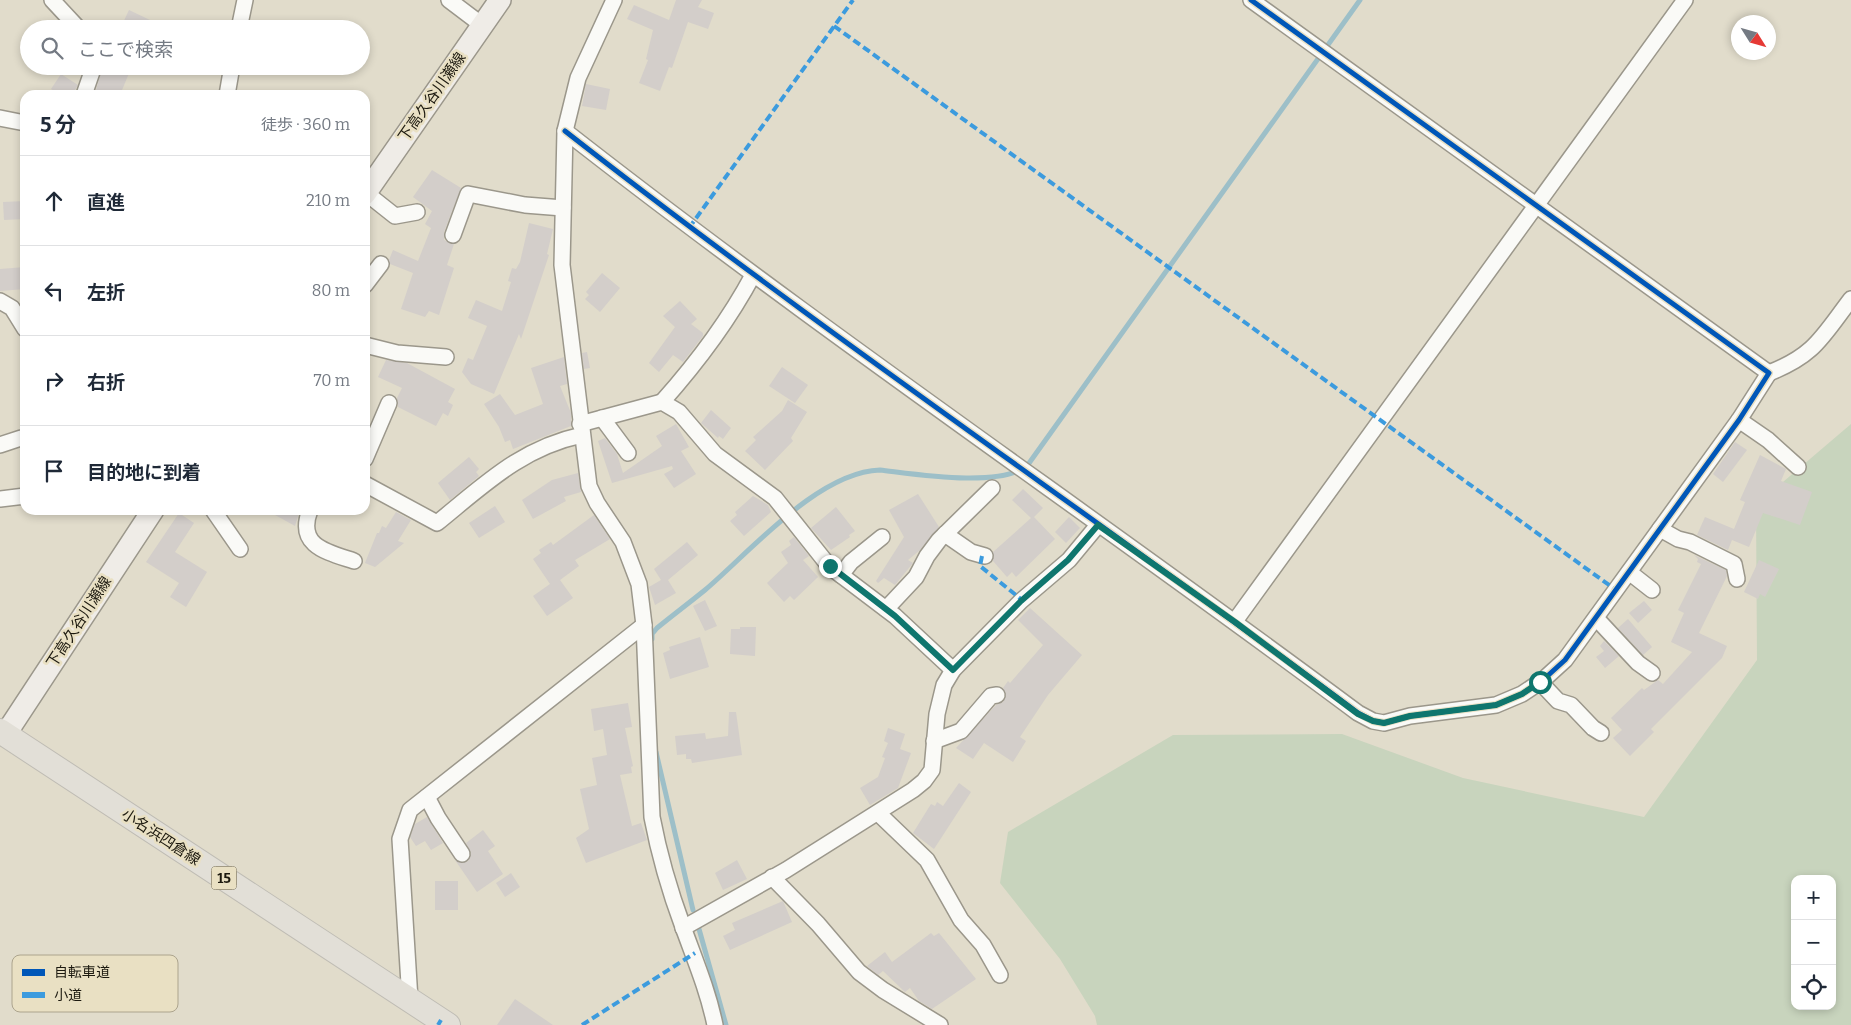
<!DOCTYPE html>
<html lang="ja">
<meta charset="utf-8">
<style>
body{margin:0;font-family:Bitter,"Noto Sans JP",serif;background:#f6f6f7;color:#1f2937}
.controls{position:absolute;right:15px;bottom:15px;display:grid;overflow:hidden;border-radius:10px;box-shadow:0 2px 8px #0003}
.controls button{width:45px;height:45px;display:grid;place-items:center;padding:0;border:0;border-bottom:1px solid #e0e1e3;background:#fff;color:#1f2937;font:25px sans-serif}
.compass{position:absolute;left:1731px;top:15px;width:45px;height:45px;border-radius:50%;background:#fff;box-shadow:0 2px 8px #0003;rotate:127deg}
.stop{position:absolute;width:15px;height:15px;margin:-11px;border:4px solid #0f766e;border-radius:50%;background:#fff}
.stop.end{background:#0f766e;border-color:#fff;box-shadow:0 1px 5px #0008}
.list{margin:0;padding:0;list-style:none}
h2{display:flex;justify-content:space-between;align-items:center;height:65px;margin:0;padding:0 20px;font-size:21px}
h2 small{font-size:16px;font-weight:400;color:#747a83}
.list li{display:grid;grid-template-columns:32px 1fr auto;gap:15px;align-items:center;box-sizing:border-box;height:90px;padding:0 20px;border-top:1px solid #e0e1e3}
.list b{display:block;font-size:19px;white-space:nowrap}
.list em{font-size:16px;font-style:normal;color:#747a83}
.icon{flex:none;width:28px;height:28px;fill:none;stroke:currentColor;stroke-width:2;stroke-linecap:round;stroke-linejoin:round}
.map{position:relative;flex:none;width:1851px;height:1025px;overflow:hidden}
.search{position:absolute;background:#fff;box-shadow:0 2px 8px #0003;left:20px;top:20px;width:350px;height:55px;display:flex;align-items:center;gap:12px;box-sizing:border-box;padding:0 18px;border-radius:28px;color:#747a83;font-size:19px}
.panel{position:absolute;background:#fff;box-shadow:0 2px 8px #0003;left:20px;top:90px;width:350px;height:425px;border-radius:15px}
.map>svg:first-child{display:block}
.green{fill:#c8d4bd;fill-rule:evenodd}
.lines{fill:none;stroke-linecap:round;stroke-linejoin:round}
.stream{stroke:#9dbfc8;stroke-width:5}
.building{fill:#d3ceca}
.minor-casing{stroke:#9b978b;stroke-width:18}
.secondary-casing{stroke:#9b978b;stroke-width:24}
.primary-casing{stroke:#bfbcb4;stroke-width:26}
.minor{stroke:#fafaf7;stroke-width:15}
.secondary{stroke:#efece7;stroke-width:21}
.primary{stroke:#e2dfd7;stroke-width:24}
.quiet{stroke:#3c9bde;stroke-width:4;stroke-dasharray:8 4;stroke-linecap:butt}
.cycleway-casing{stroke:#e9e0c3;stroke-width:8}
.cycleway{stroke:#0057b8;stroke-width:5}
.route{stroke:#0f766e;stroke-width:6}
.labels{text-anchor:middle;stroke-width:5;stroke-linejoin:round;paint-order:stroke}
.shield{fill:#e9e0c3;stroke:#5a5545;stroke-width:1}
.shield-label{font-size:14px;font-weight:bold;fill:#1c190f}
.street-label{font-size:15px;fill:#1c190f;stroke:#e9e0c3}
.key{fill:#e9e0c3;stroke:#aca48d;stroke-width:1}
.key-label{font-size:14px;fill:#1c190f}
</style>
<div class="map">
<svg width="1851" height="1025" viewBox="0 0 1851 1025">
<rect width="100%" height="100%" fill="#e1dccb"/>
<path class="green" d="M1851,424V1025H1097L1095,1016L1060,959L1000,883L1008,832L1173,735L1342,734L1463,778L1644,817L1757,660L1756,505ZM1795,879H1832V1006H1795Z"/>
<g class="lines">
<g class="stream">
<path d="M652,639V634L657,628C673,615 689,603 705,590C750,552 818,472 880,470C915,474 998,488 1027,466L1360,0"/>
<path d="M656,752L693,910"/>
<path d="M699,929L726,1025"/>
</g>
</g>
<g class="building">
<path d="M676,0H702L698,7L714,13L708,29L688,22L672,68L669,67L660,91L639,83L648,60L646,59L653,30L627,19L634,5L669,20Z"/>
<path d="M129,10L169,29H120Z"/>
<path d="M103,66H132L120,95H108L96,90Z"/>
<path d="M61,74L78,85L72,95H61L51,89Z"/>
<path d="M586,84L610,89L606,110L582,106Z"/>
<path d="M432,170L461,188L444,232V240L454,244L447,265L454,268L439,315L429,311L425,317L401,309L413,273L390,264L389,260L393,250L418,261L431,228L425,224L432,211L413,197Z"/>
<path d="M25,201V219L4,220L3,202Z"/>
<path d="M529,223L553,229L547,254L549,255L521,339L519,334L494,394L471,384L462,372L468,358L473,360L487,326L468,318L476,300L502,311L511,282L508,281L512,268L516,269L520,262Z"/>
<path d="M25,267V289L0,291V269Z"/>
<path d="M602,273L620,288L600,312L585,299L589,295L586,292Z"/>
<path d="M680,301L697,319L691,324L703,333V336L683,362L673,355L659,372L649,363L675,327L663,316Z"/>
<path d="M587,352L590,368L584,369L582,353Z"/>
<path d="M564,357L567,384L560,386L571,413V426L513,449L510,440L505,442L499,427L484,404L500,394L515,415L543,404L531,368Z"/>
<path d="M386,360L407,363L455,389L448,402L453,405L448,416L443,413L436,426L398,407L397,398L402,388L378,377Z"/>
<path d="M782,367L808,385L795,403L769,386Z"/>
<path d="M788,400L807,412L791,438L793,441L765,470L745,451L756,440L753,437L782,411Z"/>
<path d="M711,410L731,428L723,439L719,436L718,438L701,423Z"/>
<path d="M676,424L689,447L681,451L696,474L674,488L664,474L673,469L672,466L612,483L598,441L605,438L617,454L623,473L662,446L656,436Z"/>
<path d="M1735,442L1747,450L1723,482L1713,474Z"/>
<path d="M1760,455L1786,469L1781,481L1812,492L1800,525L1763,513L1749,547L1732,540L1728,550L1697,535L1705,517L1734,529L1745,502L1740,500Z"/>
<path d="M469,457L479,469L476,472L479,476L450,500L438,483Z"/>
<path d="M578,473L581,492L564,497L566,501L533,519L522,500L552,480Z"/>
<path d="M1023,489L1043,508L1034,517L1055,539L1016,577L1012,572L1007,577L993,561V552L1031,518L1012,500Z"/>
<path d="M918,494L939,527L919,551L908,560L913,563L895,585L884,578L878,583L876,581L904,537L889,510Z"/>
<path d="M753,496L768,505L771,512L744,536L730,521L737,515L735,512Z"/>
<path d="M495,506L505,522L479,538L469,523Z"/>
<path d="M836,507L855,531L849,535L850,537L831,550L811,528Z"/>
<path d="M266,510H300L295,526Z"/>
<path d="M396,512L411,520L398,541L404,543L375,567L365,563L377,533H379L382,526L386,528Z"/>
<path d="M179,513L194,523L175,552L207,572L186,607L170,597L179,583L146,562Z"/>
<path d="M594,515L610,539L575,560L579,566L560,580L573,598L547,616L533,596L550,584L533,559L541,553L539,550L551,542L553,545Z"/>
<path d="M1069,517L1080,528L1066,543L1055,532Z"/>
<path d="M794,537L809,556L803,560L818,577L794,600L790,596L784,602L767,583L788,563L781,552L791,545L789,541Z"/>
<path d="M687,542L698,555L668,580L676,593L655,605L649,587L661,580L654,569Z"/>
<path d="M1694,555L1726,570L1727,576L1699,633L1727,646L1722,658L1651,729L1654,732L1630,756L1613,738L1622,730L1611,718L1642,688L1644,690L1658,680L1663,684L1692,652L1671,642L1684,613L1678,610L1701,564L1697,562L1698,559Z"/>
<path d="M1759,560L1779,569L1765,597L1760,594L1758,599L1744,592Z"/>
<path d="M705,600L717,626L705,631L693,606Z"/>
<path d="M1644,601L1652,610L1638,623L1629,613Z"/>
<path d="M1030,608L1082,655L1048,695L1020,737L1026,741L1013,762L984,743L973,759L956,748L996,705L1003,702L1006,694L1003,688L1008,681L1010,683L1043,645L1018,620Z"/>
<path d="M1628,619L1652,647L1643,655L1618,628Z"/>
<path d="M740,627H756L755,656L730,654L731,629H740Z"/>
<path d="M700,637L709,667L670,679L663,653L670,650L669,647Z"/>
<path d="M1604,641L1619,656L1605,668L1596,657L1604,651L1600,646Z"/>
<path d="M628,703L632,727L625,728L633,766L631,767L632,773L620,775L632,826L641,823L647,840L586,863L576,838L589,829L580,789L597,785L592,758L607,755L603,729L594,731L591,709Z"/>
<path d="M729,712H736L742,755L692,763L691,759H686V754L677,755L675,736L705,733L706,739L728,736Z"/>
<path d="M888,728L905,734L900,749L911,753L898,788L870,805L860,788L878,777L885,758L882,757L888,743L884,741Z"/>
<path d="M959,783L971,792L934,849L913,833L931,804L935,806L937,802L943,806Z"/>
<path d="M427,817L443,843L431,850L425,841L416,846L410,837L415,824Z"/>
<path d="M483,830L495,846L488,851L503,874L477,892L455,860L462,863L468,861L471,853L466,843Z"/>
<path d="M737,860L747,879L723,890L715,873Z"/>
<path d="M511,873L520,887L505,897L496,883Z"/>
<rect x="435" y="881" width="23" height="29"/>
<path d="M783,901L792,922L730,950L723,936L735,930L732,923Z"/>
<path d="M931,933L934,936L939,933L976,979L932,1009L919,1001L910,988L905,992L883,971L878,975L867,966L885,952L892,962Z"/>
<path d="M515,999L553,1025H497Z"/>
</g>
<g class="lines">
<g class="minor-casing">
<g id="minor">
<path d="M52,0L79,29"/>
<path d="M449,0L482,25"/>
<path d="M614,0L578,78L565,131L562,265L589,486L597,503L623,542L639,584L644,625L652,817C659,854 670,892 683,927C695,960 708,991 715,1025"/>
<path d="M239,29L245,0"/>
<path d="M84,95L94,66"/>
<path d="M227,95L232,66"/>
<path d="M0,118L25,123"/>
<path d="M565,131C823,333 1095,517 1358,713L1373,721L1384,723L1410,716L1496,705L1522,694L1543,680L1565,660L1739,420L1769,373L1251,0"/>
<path d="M366,193L395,216L417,212"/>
<path d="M453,235L468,194L525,205L563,208"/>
<path d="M365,285L381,264"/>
<path d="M0,301L12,308L25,329"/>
<path d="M365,345L397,353L446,357"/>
<path d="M1769,373C1815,355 1822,337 1851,299"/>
<path d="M662,402C695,365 730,318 753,275"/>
<path d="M602,418L628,453"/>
<path d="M1739,420L1768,440L1798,467"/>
<path d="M580,424L662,402L679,412L715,454L775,498L829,566L895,616L953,670"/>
<path d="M0,445L21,438"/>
<path d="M365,459L389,403"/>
<path d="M365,484L437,523C484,485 521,448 582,435"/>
<path d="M0,499L25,496"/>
<path d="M213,510L240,549"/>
<path d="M310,510C296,546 327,552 354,561"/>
<path d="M1660,529L1678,539L1690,542L1734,564L1737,579"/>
<path d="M945,534L971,552L985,556"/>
<path d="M1629,572L1652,590"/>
<path d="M841,575L851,562L882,537"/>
<path d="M886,609L916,577L927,556L939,540L992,488"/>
<path d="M1596,618L1638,663L1652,673"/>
<path d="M1235,621L1685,0"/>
<path d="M1540,682L1558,701L1571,705L1593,728L1601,733"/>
<path d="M934,741L961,731L991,696L997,695"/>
<path d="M427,797L438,818L462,854"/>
<path d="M878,813L927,860L961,920L983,945L1000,975"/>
<path d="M772,877L818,924L859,972L883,990L940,1025"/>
<path d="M683,928L786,870L913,790L924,781L932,770L937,714L944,685L953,670L1021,601L1069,560L1098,525"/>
<path d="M410,1000L400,839L410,810L644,625"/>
</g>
</g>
<g class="secondary-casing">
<g id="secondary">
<path d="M365,194L500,0"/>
<path d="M5,735L153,510"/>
</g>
</g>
<g class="primary-casing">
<path id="primary" d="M0,731L448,1025"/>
</g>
<use href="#minor" class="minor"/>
<use href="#secondary" class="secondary"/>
<use href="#primary" class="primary"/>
<g class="quiet">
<path d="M834,26L1616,590"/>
<path d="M689,228L853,0"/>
<path d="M982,556L980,566L1022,600"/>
<path d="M438,1025L441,1020"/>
<path d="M582,1025L695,953"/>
</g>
<g class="cycleway-casing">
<path id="cycleway" d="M565,131C823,333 1095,517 1358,713L1373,721L1384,723L1410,716L1496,705L1522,694L1543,680L1565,660L1739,420L1769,373L1251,0"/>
</g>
<use href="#cycleway" class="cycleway"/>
</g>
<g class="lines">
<path class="route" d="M830,566L895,616L953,670L1021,601L1068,560L1098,525L1235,622L1358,714L1373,721L1384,723L1410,716L1496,705L1522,694L1540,682"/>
</g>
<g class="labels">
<rect class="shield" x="211.5" y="866.5" width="25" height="23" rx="4"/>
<g class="shield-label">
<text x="224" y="883">15</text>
</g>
<g class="street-label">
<text transform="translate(432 97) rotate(-55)" y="5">下高久谷川瀬線</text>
<text transform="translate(79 622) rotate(-57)" y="5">下高久谷川瀬線</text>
<text transform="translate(161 837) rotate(33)" y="5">小名浜四倉線</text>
</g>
</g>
<rect x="12" y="955" width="166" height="57" rx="8" class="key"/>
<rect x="22" y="969" width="23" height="7" fill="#0057b8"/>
<rect x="22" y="992" width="23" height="6" fill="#3c9bde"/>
<g class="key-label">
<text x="54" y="977">自転車道</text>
<text x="54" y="1000">小道</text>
</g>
</svg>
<div class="controls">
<button>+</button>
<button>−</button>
<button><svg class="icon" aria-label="locate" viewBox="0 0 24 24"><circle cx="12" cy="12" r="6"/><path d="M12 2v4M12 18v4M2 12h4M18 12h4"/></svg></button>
</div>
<svg class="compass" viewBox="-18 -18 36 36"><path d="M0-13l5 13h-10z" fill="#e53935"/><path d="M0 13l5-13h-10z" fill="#747a83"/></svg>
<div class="stop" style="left:1540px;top:682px"></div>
<div class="stop end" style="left:830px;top:566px"></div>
<div class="search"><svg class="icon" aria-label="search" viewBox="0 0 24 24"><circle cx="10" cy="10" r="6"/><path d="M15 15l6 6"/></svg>ここで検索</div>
<section class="panel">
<h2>5 分<small>徒歩 · 360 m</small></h2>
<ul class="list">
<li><svg class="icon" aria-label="ahead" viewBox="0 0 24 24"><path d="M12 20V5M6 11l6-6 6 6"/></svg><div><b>直進</b></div><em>210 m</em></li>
<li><svg class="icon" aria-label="left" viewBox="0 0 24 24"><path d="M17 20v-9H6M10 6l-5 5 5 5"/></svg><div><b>左折</b></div><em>80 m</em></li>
<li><svg class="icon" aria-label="right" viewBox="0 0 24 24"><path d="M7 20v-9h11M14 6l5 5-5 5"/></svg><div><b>右折</b></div><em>70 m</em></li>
<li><svg class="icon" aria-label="arrive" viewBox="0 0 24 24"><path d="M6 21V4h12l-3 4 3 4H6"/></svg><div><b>目的地に到着</b></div></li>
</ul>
</section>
</div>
